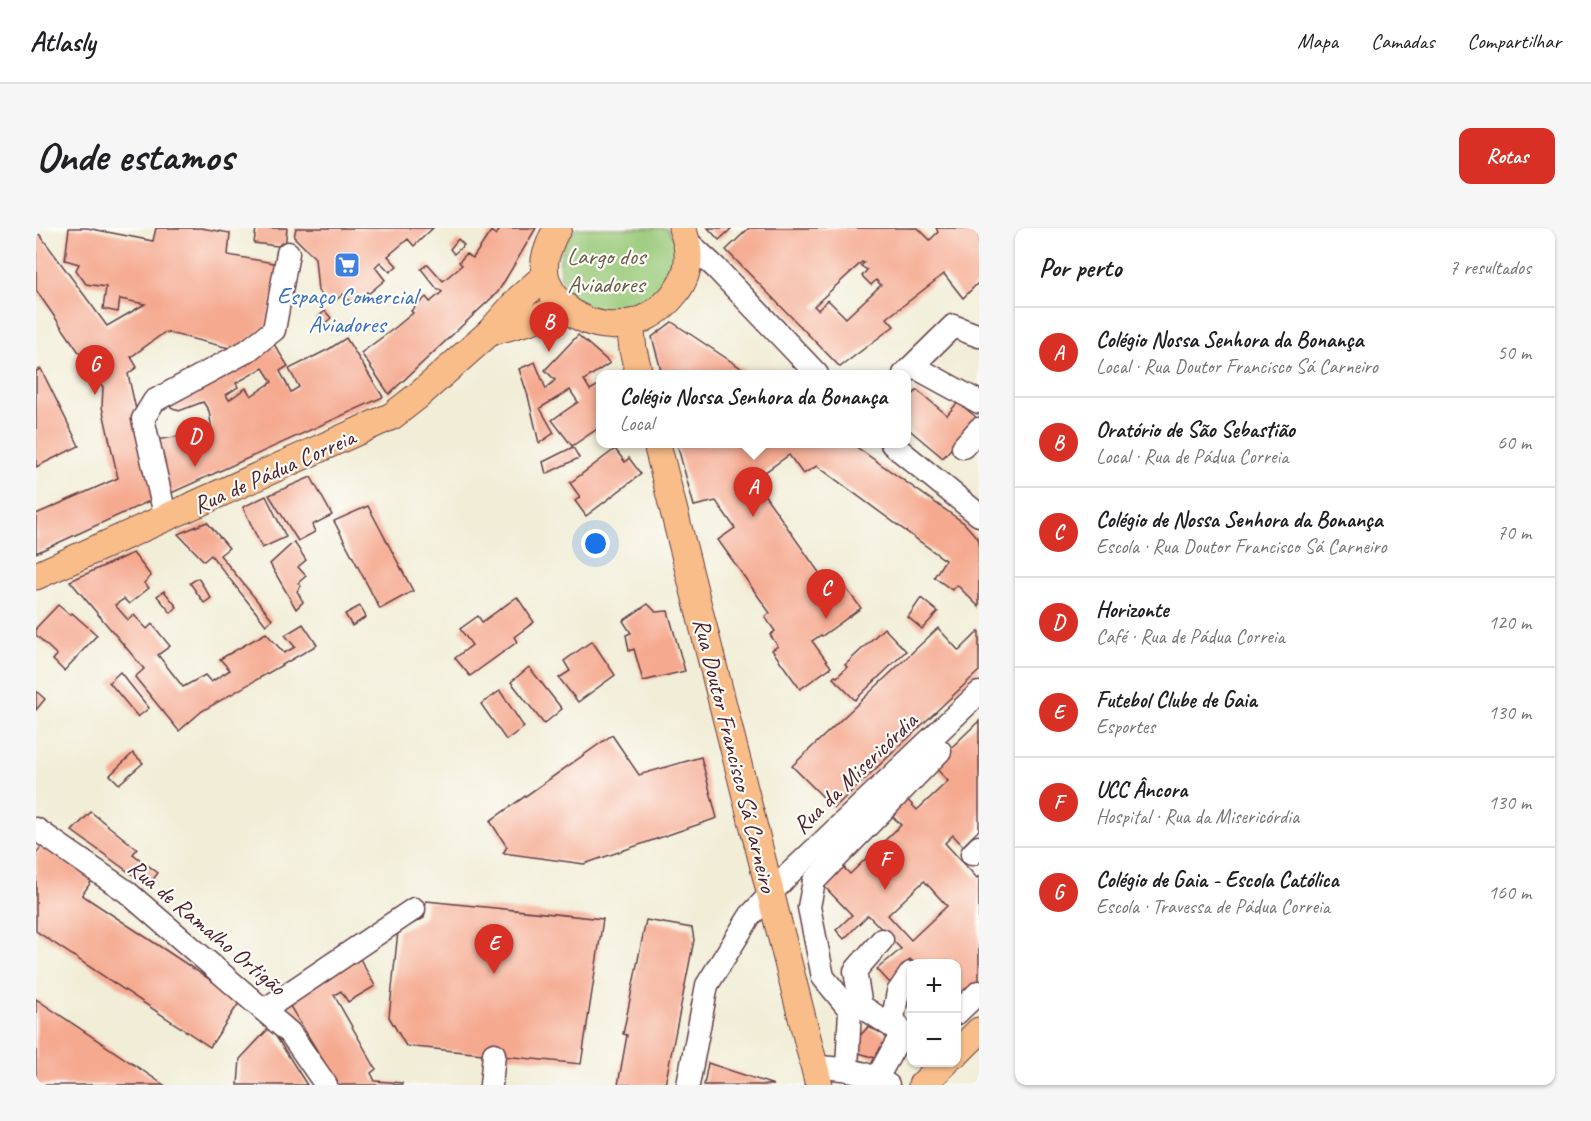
<!DOCTYPE html>
<html lang="pt">
<meta charset="utf-8">
<style>
body{margin:0;font-family:Caveat,sans-serif;background:#f6f6f6;color:#202124}
.controls{position:absolute;right:18px;bottom:18px;display:grid;overflow:hidden;border-radius:12px;box-shadow:0 2px 4px #0004}
.controls button{width:54px;height:54px;display:grid;place-items:center;padding:0;border:0;border-bottom:2px solid #e0e0e0;background:#fff;color:#202124;font:30px sans-serif}
.you{position:absolute;left:560px;top:316px;width:21px;height:21px;margin:-15px;border:4px solid #fff;border-radius:50%;background:#1a73e8;box-shadow:0 0 0 9px #1a73e833}
.badge{display:grid;place-items:center;width:39px;height:39px;border-radius:50%;background:#d93025;color:#fff;font-size:20px;font-weight:700}
.pin{position:absolute;translate:-50% -50px;filter:drop-shadow(0 2px 3px #0008)}
.pin::after{content:'';position:absolute;top:32px;width:21px;height:18px;background:inherit;clip-path:polygon(0 0,100% 0,50% 100%)}
.popup{position:absolute;left:560px;top:142px;width:315px;height:78px;box-sizing:border-box;display:grid;place-content:center;border-radius:12px;background:#fff;filter:drop-shadow(0 2px 4px #0005);font-size:20px;white-space:nowrap;color:#757577}
.popup b{font-size:22px;color:#202124}
.popup::after{content:'';position:absolute;left:50%;top:100%;margin-left:-12px;border:12px solid transparent;border-top-color:#fff}
.list{margin:0;padding:0;list-style:none}
h2{display:flex;justify-content:space-between;align-items:center;height:78px;margin:0;padding:0 24px;font-size:26px}
h2 small{font-size:20px;font-weight:400;color:#757577}
.list li{display:grid;grid-template-columns:39px 1fr auto;gap:18px;align-items:center;box-sizing:border-box;height:90px;padding:0 24px;border-top:2px solid #e0e0e0}
.list b{display:block;font-size:22px;white-space:nowrap}
.list p{margin:0;font-size:20px;white-space:nowrap;color:#757577}
.list em{font-size:20px;font-style:normal;color:#757577}
.map{position:relative;flex:none;width:943px;height:857px;overflow:hidden;border-radius:12px}
header{display:flex;align-items:center;gap:36px;box-sizing:border-box;height:84px;padding:0 30px;background:#fff;border-bottom:2px solid #e0e0e0}
header strong{font-size:28px}
nav{display:flex;gap:33px;margin-inline-start:auto;font-size:21px}
.intro{display:flex;align-items:center;justify-content:space-between;box-sizing:border-box;height:144px;padding:0 36px}
h1{margin:0;font-size:42px}
.button{padding:15px 27px;border-radius:12px;background:#d93025;color:#fff;font-size:21px;font-weight:700}
main{display:flex;gap:36px;padding:0 36px}
aside{flex:1;background:#fff;border-radius:12px;box-shadow:0 2px 4px #0004}
.map>svg:first-child{display:block}
.green{fill:#99c979;stroke:#727452;stroke-width:1.5}
.building{fill:#f5a98f;fill-rule:evenodd}
.lines{fill:none;stroke-linecap:round;stroke-linejoin:round}
.minor-casing{stroke:#633e45;stroke-width:25}
.major-casing{stroke:#633e45;stroke-width:29}
.minor{stroke:#fff;stroke-width:22}
.major{stroke:#f8bd89;stroke-width:27}
.labels{text-anchor:middle;stroke-width:4.5;stroke-linejoin:round;paint-order:stroke}
.park-label{font-size:24px;fill:#665a46;stroke:#fdfcf7}
.shop-label{font-size:24px;fill:#366cbe;stroke:#fdfcf7}
.street-label{font-size:24px;fill:#4a1f2b;stroke:#fdfcf7}
</style>
<header>
<strong>Atlasly</strong>
<nav><a>Mapa</a><a>Camadas</a><a>Compartilhar</a></nav>
</header>
<div class="intro"><h1>Onde estamos</h1><a class="button">Rotas</a></div>
<main>
<div class="map">
<svg width="943" height="857" viewBox="0 0 943 857">
<rect width="100%" height="100%" fill="#fdfcf7"/>
<filter id="ink" filterUnits="userSpaceOnUse"><feTurbulence type="fractalNoise" baseFrequency=".0167" numOctaves="2"/><feDisplacementMap in="SourceGraphic" scale="12" xChannelSelector="R" yChannelSelector="G"/><feConvolveMatrix kernelMatrix="1 2 1 2 8 2 1 2 1" color-interpolation-filters="sRGB"/></filter>
<filter id="wash" filterUnits="userSpaceOnUse"><feTurbulence type="fractalNoise" baseFrequency=".008" numOctaves="4" result="noise"/><feDisplacementMap in="SourceGraphic" scale="24" xChannelSelector="R" yChannelSelector="G"/><feGaussianBlur stdDeviation="1.35" result="paint"/><feColorMatrix in="noise" values="0 0 0 0 0 0 0 0 0 0 0 0 0 0 0 0 0 1.4 0 .05"/><feComposite in="paint" operator="in"/></filter>
<g filter="url(#wash)">
<rect width="100%" height="100%" fill="#f1edd7"/>
<path class="green" d="M541,0H630C641,12 643,23 639,38C634,58 632,57 616,70C611,73 606,78 601,80C547,101 495,47 541,0Z"/>
<g id="blocks">
<g class="building">
<path d="M33,0H51L117,13L120,0H165L194,5L192,27L243,36L231,97L201,122L129,104L95,129L101,139L92,146L120,270L0,325V286L82,250L66,179L67,159L0,62V5L4,7L71,98L109,76L84,71L82,84L67,81L70,59L50,56L40,42L43,36L29,32Z"/>
<path d="M220,0H251L249,19L218,15Z"/>
<path d="M260,0H397L378,18L372,11L352,28L361,38L354,44L344,34L339,39L349,52L332,66L331,64L316,76L307,66L296,76L282,63L279,30L258,9Z"/>
<path d="M458,0H500L462,64L353,166L325,125L360,99L377,85L375,83L390,69L394,74L406,64L403,61L402,62L385,41L392,36L407,53L426,37L423,34L430,26L437,30L455,3L460,7L463,3Z"/>
<path d="M672,0H696L683,12Z"/>
<path d="M713,0H882L894,12L902,4L900,0H943V54L927,70L908,46L851,90L858,98L804,139L690,22ZM826,34L828,35L825,38L831,42L826,48L835,57L840,52L845,57L810,90L792,72L782,82L778,78Z"/>
<path d="M422,11L428,17L418,26L414,21Z"/>
<path d="M289,83L295,90L288,96L282,89Z"/>
<path d="M636,94L714,146H626L616,109Z"/>
<path d="M542,107L574,135L548,152L554,162L564,156V199L536,218L516,192L542,174L534,162L504,180L518,205L503,215L492,168L483,141L499,134L510,161L519,152L509,142Z"/>
<path d="M310,110L347,169L131,267L120,212L176,203L173,183L167,174L143,183L127,175L236,113L252,138L244,143L255,164L263,159L253,141L293,121ZM227,140L236,154L215,168L210,160L193,172L190,167L202,159L200,155Z"/>
<path d="M5,141L43,218L0,239V143Z"/>
<path d="M881,162L911,187L922,174L941,190L907,230L870,199V175Z"/>
<path d="M641,216H816L928,295L943,312V379L921,357L916,362L898,349L909,332L781,238L767,246L753,227L718,252L796,363L806,355L825,380L786,408L785,407L776,413L795,439L764,461L736,422L742,418L734,407L739,403L729,389L734,385L682,312L699,300L680,273L658,278Z"/>
<path d="M537,219L543,230L510,246L507,234Z"/>
<path d="M579,221L589,234L593,230L605,246L550,288L539,273L544,269L534,255Z"/>
<path d="M275,249L296,287L276,297L279,304L262,313L233,267Z"/>
<path d="M230,268L250,309L226,320L207,279Z"/>
<path d="M332,278L377,363L344,381L298,293Z"/>
<path d="M171,294L193,320L184,327L236,391L230,397L175,327L168,333L142,306Z"/>
<path d="M258,314L270,332L262,339L270,348L262,355L265,358L261,363L267,374L260,381L234,336Z"/>
<path d="M97,325L115,348L108,355L113,360L93,376L88,371L79,377L92,392L98,387L111,401L116,396L134,418L122,427L147,459L169,447L175,454L194,442L184,431L230,405L248,425L259,419L249,407L267,396L281,417L166,483L143,503L99,449L108,441L34,353Z"/>
<path d="M162,350L175,370L168,375L154,355Z"/>
<path d="M128,363L141,379L135,385L121,368Z"/>
<path d="M481,369L498,394L478,409L481,414L434,448L419,430L436,417L424,401L442,388L446,394Z"/>
<path d="M885,370L902,384L886,401L872,389Z"/>
<path d="M612,376L620,384L632,383L649,443L607,453L598,421L593,423L590,407L595,405L587,393Z"/>
<path d="M22,377L34,387L36,385L61,407L28,443L17,432L21,427L0,407V400Z"/>
<path d="M324,378L330,389L316,398L309,386Z"/>
<path d="M848,400L870,423L819,472L797,450L799,448L801,449L811,439L809,437Z"/>
<path d="M902,400L923,423L943,403V443L798,580L756,538Z"/>
<path d="M556,413L579,447L542,474L523,450L534,443L528,433Z"/>
<path d="M493,439L526,481L508,496L475,454Z"/>
<path d="M84,444L113,480L102,489L73,454Z"/>
<path d="M0,463L9,471L0,482Z"/>
<path d="M464,463L488,499L470,512L445,476Z"/>
<path d="M943,493V602L927,618L917,607L909,615L941,650L943,648V753L921,774V735H878L874,731L854,755L841,741L865,721L832,687L808,711L800,702L816,687L780,650L800,632L814,646L865,597L851,583L867,567L881,582L912,553L897,537ZM888,653L911,678L875,712L852,687Z"/>
<path d="M576,507L603,547L665,529L681,590L548,636L467,625L471,619L454,593Z"/>
<path d="M97,525L107,535L83,556L74,547Z"/>
<path d="M55,584L101,621L97,626L122,645L112,658L36,603Z"/>
<path d="M6,617L57,651L46,667L205,772L174,819L0,703V626Z"/>
<path d="M390,673L567,691L545,836L370,818L353,789L362,703L388,690Z"/>
<path d="M610,692L656,700L658,712L629,857H582L591,807L587,806Z"/>
<path d="M323,729L339,758L312,774L305,763L298,767L340,841L335,845L339,853L366,855V857H302L249,770Z"/>
<path d="M0,771L128,857H0Z"/>
<path d="M234,799L271,857H202L204,831Z"/>
<path d="M832,799L849,806L850,820L843,830H839L823,825L821,811Z"/>
<path d="M672,835L738,857H668Z"/>
</g>
</g>
</g>
<g filter="url(#ink)">
<use href="#blocks" fill-opacity="0" stroke="#633e45" stroke-width="1.5"/>
<g class="lines">
<g class="minor-casing">
<g id="minor">
<path d="M651,13L680,40L781,146"/>
<path d="M877,138L943,174"/>
<path d="M868,146L917,98L943,108"/>
<path d="M856,216L943,287"/>
<path d="M927,219L943,201"/>
<path d="M130,291L107,191L118,173L211,123L238,102L252,25"/>
<path d="M0,601L91,664L254,805L290,857"/>
<path d="M936,626L943,619"/>
<path d="M846,712L819,743L825,778L866,805L876,806"/>
<path d="M228,782L378,681"/>
<path d="M921,785L943,764"/>
<path d="M866,805L857,790L862,764L875,745"/>
<path d="M778,839C806,840 828,842 852,857"/>
<path d="M811,840L814,782L787,749L773,679L778,653L904,523"/>
<path d="M841,850L866,805"/>
<path d="M455,857L458,826"/>
<path d="M652,857L671,757L714,688L754,645L943,465"/>
</g>
</g>
<g class="major-casing">
<g id="major">
<path d="M522,0C517,6 515,13 512,21C497,58 532,92 568,97C597,101 623,86 640,64C655,44 655,23 646,0"/>
<path d="M594,95L597,122L603,146"/>
<path d="M454,104L496,92L529,78"/>
<path d="M621,216L783,857"/>
<path d="M0,348L356,188L383,167L454,104L483,71L508,49"/>
<path d="M921,825L943,803"/>
<path d="M886,857L910,834"/>
</g>
</g>
<use href="#minor" class="minor"/>
<use href="#major" class="major"/>
</g>
</g>
<defs>
<g id="supermarket-square" transform="scale(1.35)"><rect x="-9" y="-9" width="18" height="18" rx="4" fill="#3f7fe0" stroke="#fdfcf7"/><path d="M-6-5.5h2.5l.6 2H6L4.5 2H-2.5L-4.4-4H-6ZM-1.5 3.2a1.3 1.3 0 1 0 .1 0ZM3 3.2a1.3 1.3 0 1 0 .1 0Z" fill="#fff"/></g>
</defs>
<g fill-rule="evenodd">
<use href="#supermarket-square" x="311" y="37"/>
</g>
<g class="labels">
<g class="park-label">
<text x="570" y="36">Largo dos<tspan x="570" dy="28">Aviadores</tspan></text>
</g>
<g class="shop-label">
<text x="311" y="76">Espaço Comercial<tspan x="311" dy="28">Aviadores</tspan></text>
</g>
<g class="street-label">
<text transform="translate(238 243) rotate(-24)" y="8">Rua de Pádua Correia</text>
<text transform="translate(699 527) rotate(76)" y="8">Rua Doutor Francisco Sá Carneiro</text>
<text transform="translate(819 545) rotate(-44)" y="8">Rua da Misericórdia</text>
<text transform="translate(171 699) rotate(40)" y="8">Rua de Ramalho Ortigão</text>
</g>
</g>
</svg>
<div class="controls">
<button>+</button>
<button>−</button>
</div>
<div class="you"></div>
<div class="pin badge" style="left:717px;top:289px">A</div>
<div class="popup"><b>Colégio Nossa Senhora da Bonança</b>Local</div>
<div class="pin badge" style="left:513px;top:124px">B</div>
<div class="pin badge" style="left:790px;top:391px">C</div>
<div class="pin badge" style="left:159px;top:239px">D</div>
<div class="pin badge" style="left:458px;top:746px">E</div>
<div class="pin badge" style="left:849px;top:662px">F</div>
<div class="pin badge" style="left:59px;top:167px">G</div>
</div>
<aside>
<h2>Por perto<small>7 resultados</small></h2>
<ul class="list">
<li><span class="badge">A</span><div><b>Colégio Nossa Senhora da Bonança</b><p>Local · Rua Doutor Francisco Sá Carneiro</p></div><em>50 m</em></li>
<li><span class="badge">B</span><div><b>Oratório de São Sebastião</b><p>Local · Rua de Pádua Correia</p></div><em>60 m</em></li>
<li><span class="badge">C</span><div><b>Colégio de Nossa Senhora da Bonança</b><p>Escola · Rua Doutor Francisco Sá Carneiro</p></div><em>70 m</em></li>
<li><span class="badge">D</span><div><b>Horizonte</b><p>Café · Rua de Pádua Correia</p></div><em>120 m</em></li>
<li><span class="badge">E</span><div><b>Futebol Clube de Gaia</b><p>Esportes</p></div><em>130 m</em></li>
<li><span class="badge">F</span><div><b>UCC Âncora</b><p>Hospital · Rua da Misericórdia</p></div><em>130 m</em></li>
<li><span class="badge">G</span><div><b>Colégio de Gaia - Escola Católica</b><p>Escola · Travessa de Pádua Correia</p></div><em>160 m</em></li>
</ul>
</aside>
</main>
